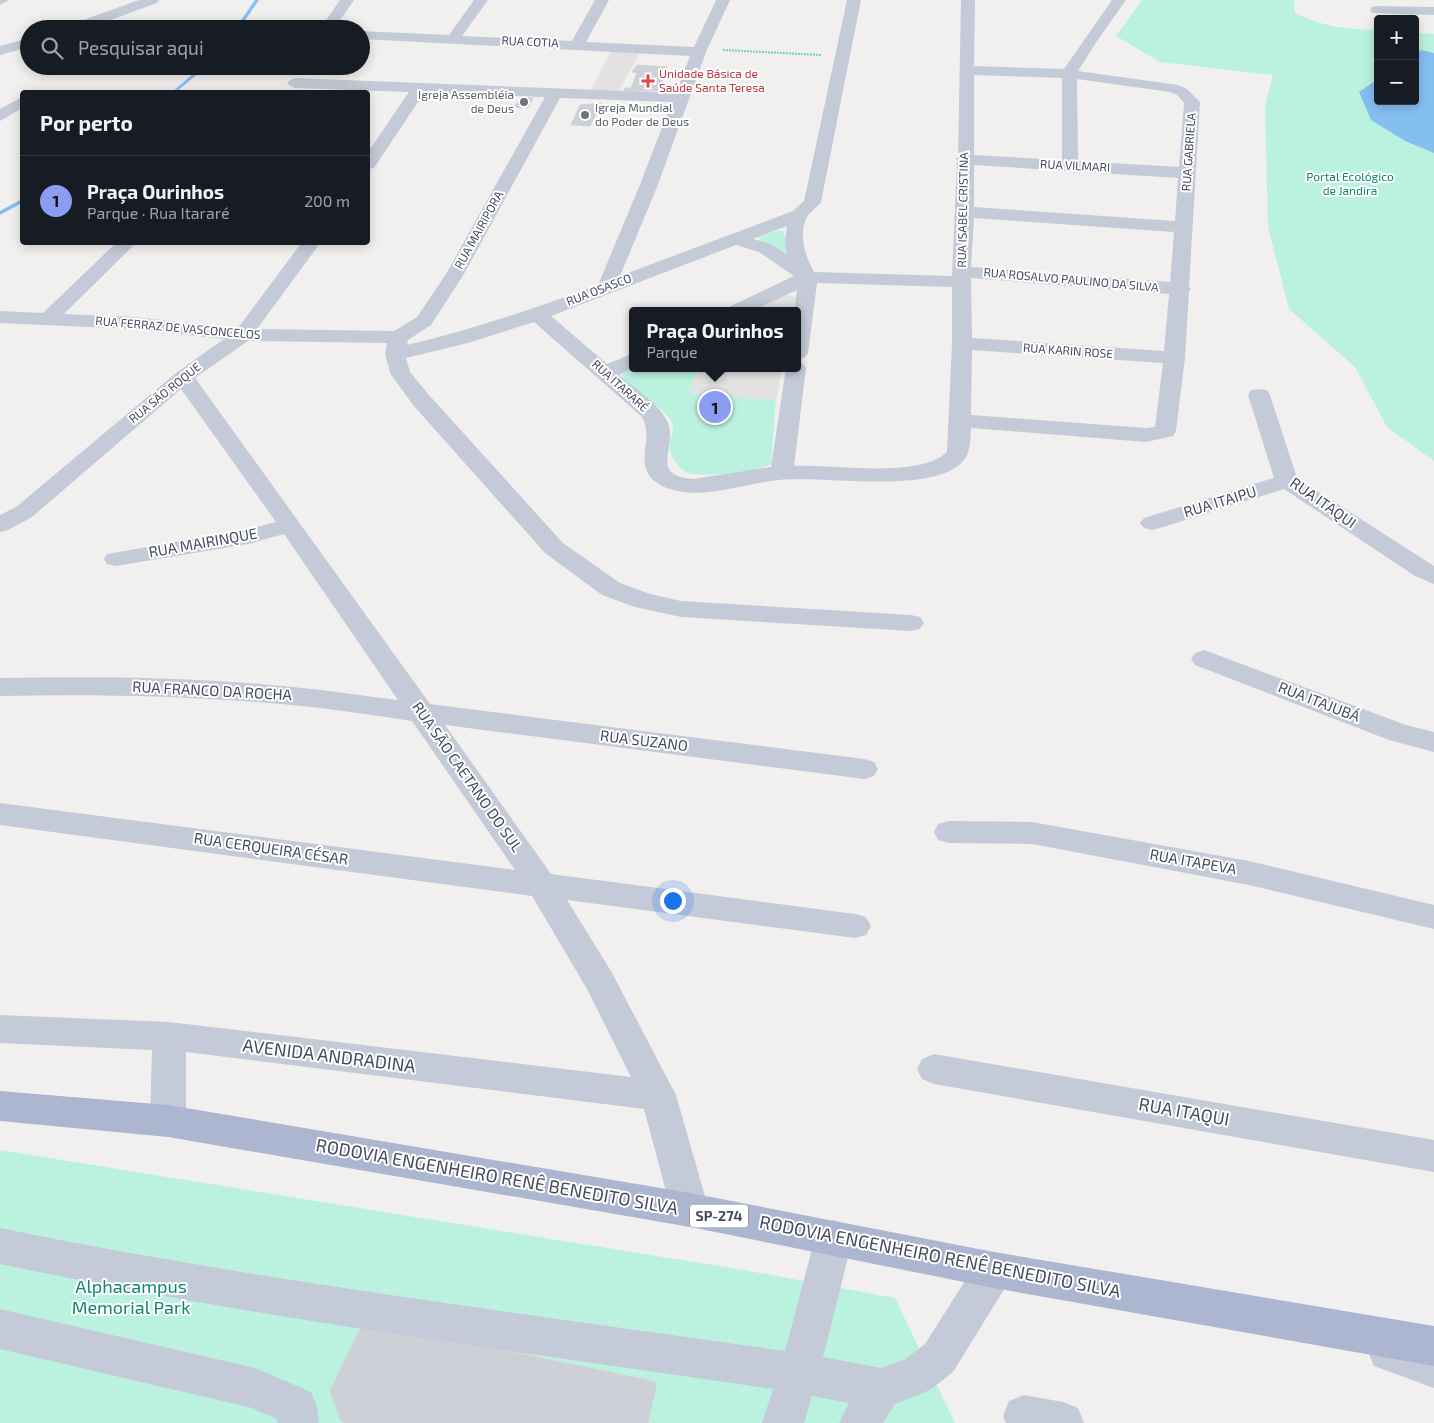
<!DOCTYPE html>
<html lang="pt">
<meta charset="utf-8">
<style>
body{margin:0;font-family:"Exo 2",sans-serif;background:#242831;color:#f1f3f6}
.controls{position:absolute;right:15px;top:15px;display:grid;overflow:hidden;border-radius:5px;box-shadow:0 2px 12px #0003}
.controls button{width:45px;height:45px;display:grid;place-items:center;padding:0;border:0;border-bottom:1px solid #363941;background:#171b24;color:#f1f3f6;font:25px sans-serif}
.you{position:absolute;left:672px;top:900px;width:18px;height:18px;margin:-12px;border:4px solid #fff;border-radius:50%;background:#1a73e8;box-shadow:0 0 0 8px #1a73e833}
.badge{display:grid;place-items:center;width:32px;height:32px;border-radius:50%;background:#8a9df3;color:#111;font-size:16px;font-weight:700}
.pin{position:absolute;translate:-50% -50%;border:2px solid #fff;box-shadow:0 1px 5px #0006}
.popup{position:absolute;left:629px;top:307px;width:172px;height:65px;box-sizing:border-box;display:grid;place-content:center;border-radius:5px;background:#171b24;filter:drop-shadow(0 1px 4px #0005);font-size:16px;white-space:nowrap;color:#9ea1a6}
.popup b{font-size:19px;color:#f1f3f6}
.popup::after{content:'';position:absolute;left:50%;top:100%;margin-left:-10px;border:10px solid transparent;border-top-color:#171b24}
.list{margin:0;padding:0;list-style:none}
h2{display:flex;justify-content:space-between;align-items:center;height:65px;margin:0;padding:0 20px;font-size:21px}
h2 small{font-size:16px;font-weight:400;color:#9ea1a6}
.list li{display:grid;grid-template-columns:32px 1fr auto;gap:15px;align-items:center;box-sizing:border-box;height:90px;padding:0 20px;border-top:1px solid #363941}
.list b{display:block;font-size:19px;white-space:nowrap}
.list p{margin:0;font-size:16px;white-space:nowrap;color:#9ea1a6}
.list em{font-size:16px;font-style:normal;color:#9ea1a6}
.icon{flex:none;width:28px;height:28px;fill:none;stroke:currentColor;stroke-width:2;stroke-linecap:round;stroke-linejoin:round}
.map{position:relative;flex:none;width:1434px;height:1423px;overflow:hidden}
.search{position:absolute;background:#171b24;box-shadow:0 2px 12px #0003;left:20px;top:20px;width:350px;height:55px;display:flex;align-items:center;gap:12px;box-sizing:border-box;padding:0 18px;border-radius:28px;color:#9ea1a6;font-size:19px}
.panel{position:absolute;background:#171b24;box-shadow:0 2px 12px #0003;left:20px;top:90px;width:350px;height:155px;border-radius:5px}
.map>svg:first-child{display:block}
.education{fill:#e3e1e1}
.green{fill:#bbf2df}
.water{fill:#85bff2}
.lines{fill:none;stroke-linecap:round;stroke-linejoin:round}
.stream{fill:#85bff2;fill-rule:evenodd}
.building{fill:#ced0d7;stroke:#d3d3db}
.path{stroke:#70d3bc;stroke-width:2;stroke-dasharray:2 1;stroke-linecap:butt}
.minor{fill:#c5cad8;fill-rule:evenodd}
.major{fill:#adb6d0;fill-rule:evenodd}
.health-dot{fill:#e0444e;stroke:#fff;stroke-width:2}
.worship-dot{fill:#6b7280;stroke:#fff;stroke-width:2}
.labels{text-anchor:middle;stroke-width:4;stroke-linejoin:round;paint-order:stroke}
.far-street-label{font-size:12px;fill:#464c5e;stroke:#fff}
.far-health-label{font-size:12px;fill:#be3a42;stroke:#fff;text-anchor:start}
.far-worship-label{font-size:12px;fill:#5b616d;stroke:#fff;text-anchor:end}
.far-park-label{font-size:12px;fill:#10866a;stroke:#fff}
.shield{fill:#fff;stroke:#7e828e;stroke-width:1}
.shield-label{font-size:14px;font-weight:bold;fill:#464c5e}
.street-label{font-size:15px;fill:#464c5e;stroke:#fff}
.near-street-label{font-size:18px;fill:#464c5e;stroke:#fff}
.near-park-label{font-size:18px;fill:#10866a;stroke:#fff}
</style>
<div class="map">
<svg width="1434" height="1423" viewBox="0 0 1434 1423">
<rect width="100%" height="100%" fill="#f2f0ef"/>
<g class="education">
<path d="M611,51L640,52L618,93L590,92Z"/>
<path d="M790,295L796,298L793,311H754L782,296Z"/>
<path d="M697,368H782L776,400L689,393Z"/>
</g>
<g class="green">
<path d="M1142,0H1294L1295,13C1324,27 1346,29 1378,30V101H1415V33L1434,34V461L1387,427L1355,367L1289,309L1268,227L1265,106L1273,75L1160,62L1116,36Z"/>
<path d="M777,231H783L791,254L785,255L759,242V237Z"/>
<path d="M632,368H697L689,393L776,400L771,464C759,472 702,478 688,473C680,470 674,462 671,454C666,440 677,432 671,421C666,411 635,390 625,381L621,375L625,371Z"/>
<path d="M0,1150L744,1270L895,1298L955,1423H0Z"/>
</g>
<path class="water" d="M1421,50L1434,53V153L1405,141L1371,120L1359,92L1378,79V101H1415V54Z"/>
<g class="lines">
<g class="stream">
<path d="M255,0H259L239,29H235Z"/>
<path d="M202,66H207L176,92H172Z"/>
<path d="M22,199V203L0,215V211Z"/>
</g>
</g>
<g class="building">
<path d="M637,65L667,67L668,70L657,91H624L625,88H631L637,73L632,72Z"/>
<path d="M521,97L533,98L528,108L514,107Z"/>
<path d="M601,103L590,126L571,125L580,105Z"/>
<path d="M364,1321L657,1382L648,1423H346L341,1421L330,1391Z"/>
</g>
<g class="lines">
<path class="path" d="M723,50L821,55"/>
<g class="minor">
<path d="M0,0H9L0,5Z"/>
<path d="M139,0H159L157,3L86,29H65L67,26Z"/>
<path d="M340,0H354L334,29H320Z"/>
<path d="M474,0H488L462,36L572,41L595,0H609L586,42L694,47L716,0H730L706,52L657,187L620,276L793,211L804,201L847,0H861L821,202C817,207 810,212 807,217C798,235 805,255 814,272L952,276L957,161L956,159L958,156L961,0H975L974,66L1064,69L1112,0H1126L1097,41L1078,71L1178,85L1187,89L1200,102L1189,287L1191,289L1189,291L1185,358L1176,431L1173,436L1146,442L971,428C970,445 971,458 955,468C916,492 826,476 779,480C750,483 722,493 693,493C682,492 669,490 660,485C629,466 657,439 641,416L534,322L468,343L406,358L410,372L429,395L563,543L620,583L650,594L681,601L911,615L920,617L924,623L920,629L911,631L681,617L635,607L602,595L545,553L413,405L390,373L385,354L387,343L248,341L195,378L430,704L864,759L874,762L878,769L874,776L864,779L445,725L551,874L855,914L866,917L871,926L866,935L855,938L567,900L611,971L676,1095L709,1210L703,1222L690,1227L677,1222L671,1210L644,1109L186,1052V1121L181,1132L168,1137L155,1132L150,1121L152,1050L0,1043V1015L169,1022L631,1077L587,989L532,896L0,825V803L515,870L412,721C372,715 332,709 292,705C195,696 98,694 0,696V678C98,676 195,677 293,687C328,690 363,696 398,700L284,534L248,544L116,566L107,564L104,559L107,554L245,530L276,522L181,389L32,517L8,530L0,532V515L16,507L176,373L224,339L134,329L0,323V311L43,313L117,242H137L64,314L134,317L238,328L302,242H321L257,329L394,331L417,317L446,274L545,97L424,93L374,168L368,169V152L409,92L295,88L290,86L287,83L290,80L295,78L676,93L690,56L361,39V31L449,35ZM974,75L1062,78V160L974,155ZM1077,79L1170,92L1177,95L1184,103L1179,167L1078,161ZM560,98L672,102L639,187L598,285C535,308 472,330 407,345L408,340L431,325L464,274ZM974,165L1178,178L1175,221L974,207ZM974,218L1174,232L1170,282L971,267ZM787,226L785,241L787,255L771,244L753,239ZM736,245L759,252L794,276L729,307L726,311H752L797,290L794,311H798V359L805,357L808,353L817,283L952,287V343L947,452C919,479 833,464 794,466L806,368L803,364L798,362V368H786L771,467L693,479C648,476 678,446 668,423C659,403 635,389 619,375L632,368V354L607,364L551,316ZM971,278L1169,294L1164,351L972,338ZM972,350L1163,363L1155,427L1146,428L971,415Z"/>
<path d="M1377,6L1434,7V15L1372,13L1370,10L1372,7Z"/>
<path d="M29,38V47L0,55V46Z"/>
<path d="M22,97V108L0,121V109Z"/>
<path d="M1259,389L1267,390L1270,395L1297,478L1434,566V584L1415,576L1284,489L1160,528L1152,530L1144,528L1140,523L1144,518L1274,478L1248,395L1251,390Z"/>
<path d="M1204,650L1406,725L1434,732V752L1389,740L1195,665L1191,659L1195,653Z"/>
<path d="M949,821L1032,822L1249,861L1434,905V929L1249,885L1032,844L949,843L938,840L934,832L938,824Z"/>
<path d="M934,1054L1434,1140V1172L934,1084L922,1079L917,1069L922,1059Z"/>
<path d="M834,1220L847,1225L853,1238L823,1357L881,1368L904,1360L925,1344L980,1257L994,1252L1008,1257L1013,1270L1008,1283L953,1372L930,1390L895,1404L883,1423H839L849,1403L812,1396L804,1423H762L773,1389C515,1351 255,1318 0,1264V1228C259,1281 523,1313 785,1351L815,1238L821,1225Z"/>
<path d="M0,1309L255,1368L311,1392L317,1407L319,1423H277V1419L252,1408L0,1349Z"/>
<path d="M1388,1332L1434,1348V1388L1374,1366L1368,1352L1374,1338Z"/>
<path d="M1024,1395L1063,1402L1078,1408L1084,1423H1006L1003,1416L1009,1401Z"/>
</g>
<path class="major" d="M0,1091L168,1105L690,1193L994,1252L1434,1326V1366L994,1288L690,1227L168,1137L0,1121Z"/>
</g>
<path class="health-dot" d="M645.5 73.5h5v5h5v5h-5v5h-5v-5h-5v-5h5z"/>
<g class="worship-dot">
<circle cx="524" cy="102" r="5"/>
<circle cx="585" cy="115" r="5"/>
</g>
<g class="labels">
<g class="far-street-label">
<text transform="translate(530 42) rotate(3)" y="4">RUA COTIA</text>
<text transform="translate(1189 152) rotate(-86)" y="4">RUA GABRIELA</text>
<text transform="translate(1075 166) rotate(3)" y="4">RUA VILMARI</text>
<text transform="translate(963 210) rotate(-89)" y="4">RUA ISABEL CRISTINA</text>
<text transform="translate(479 230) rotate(-61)" y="4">RUA MAIRIPORA</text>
<text transform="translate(1071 280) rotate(5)" y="4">RUA ROSALVO PAULINO DA SILVA</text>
<text transform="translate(599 290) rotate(-21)" y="4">RUA OSASCO</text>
<text transform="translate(178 328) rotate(5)" y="4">RUA FERRAZ DE VASCONCELOS</text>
<text transform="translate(1068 351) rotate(4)" y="4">RUA KARIN ROSE</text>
<text transform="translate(620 386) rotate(42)" y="4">RUA ITARARÉ</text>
<text transform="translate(165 393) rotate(-39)" y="4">RUA SÃO ROQUE</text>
</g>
<g class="far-health-label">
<text x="659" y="78">Unidade Básica de<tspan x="659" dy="14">Saúde Santa Teresa</tspan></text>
</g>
<g class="far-worship-label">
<text x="514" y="99">Igreja Assembléia<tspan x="514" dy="14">de Deus</tspan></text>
<text x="595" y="112" text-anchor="start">Igreja Mundial<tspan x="595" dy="14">do Poder de Deus</tspan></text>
</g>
<g class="far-park-label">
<text x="1350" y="181">Portal Ecológico<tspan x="1350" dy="14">de Jandira</tspan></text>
</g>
<rect class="shield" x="690" y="1204.5" width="58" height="23" rx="4"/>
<g class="shield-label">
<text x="719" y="1221">SP-274</text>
</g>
<g class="street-label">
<text transform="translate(1220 502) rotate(-17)" y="5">RUA ITAIPU</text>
<text transform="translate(1323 503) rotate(35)" y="5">RUA ITAQUI</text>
<text transform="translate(203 543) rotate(-10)" y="5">RUA MAIRINQUE</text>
<text transform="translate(212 691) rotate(3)" y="5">RUA FRANCO DA ROCHA</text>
<text transform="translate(1319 702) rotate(21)" y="5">RUA ITAJUBÁ</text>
<text transform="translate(644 741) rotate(7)" y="5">RUA SUZANO</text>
<text transform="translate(467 777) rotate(55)" y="5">RUA SÃO CAETANO DO SUL</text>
<text transform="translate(271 849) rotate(8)" y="5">RUA CERQUEIRA CÉSAR</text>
<text transform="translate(1193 862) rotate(10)" y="5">RUA ITAPEVA</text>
</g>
<g class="near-street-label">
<text transform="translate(329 1056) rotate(7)" y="6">AVENIDA ANDRADINA</text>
<text transform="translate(1184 1112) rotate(10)" y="6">RUA ITAQUI</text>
<text transform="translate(497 1177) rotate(10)" y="6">RODOVIA ENGENHEIRO RENÊ BENEDITO SILVA</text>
<text transform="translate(940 1257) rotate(11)" y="6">RODOVIA ENGENHEIRO RENÊ BENEDITO SILVA</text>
</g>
<g class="near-park-label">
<text x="131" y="1293">Alphacampus<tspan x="131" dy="21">Memorial Park</tspan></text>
</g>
</g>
</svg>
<div class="controls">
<button>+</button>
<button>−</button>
</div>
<div class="you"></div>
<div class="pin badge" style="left:715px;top:407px">1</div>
<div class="popup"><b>Praça Ourinhos</b>Parque</div>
<div class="search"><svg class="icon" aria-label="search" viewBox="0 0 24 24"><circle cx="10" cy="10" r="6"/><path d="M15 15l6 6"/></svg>Pesquisar aqui</div>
<section class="panel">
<h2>Por perto<small></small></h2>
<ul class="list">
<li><span class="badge">1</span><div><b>Praça Ourinhos</b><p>Parque · Rua Itararé</p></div><em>200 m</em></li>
</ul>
</section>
</div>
